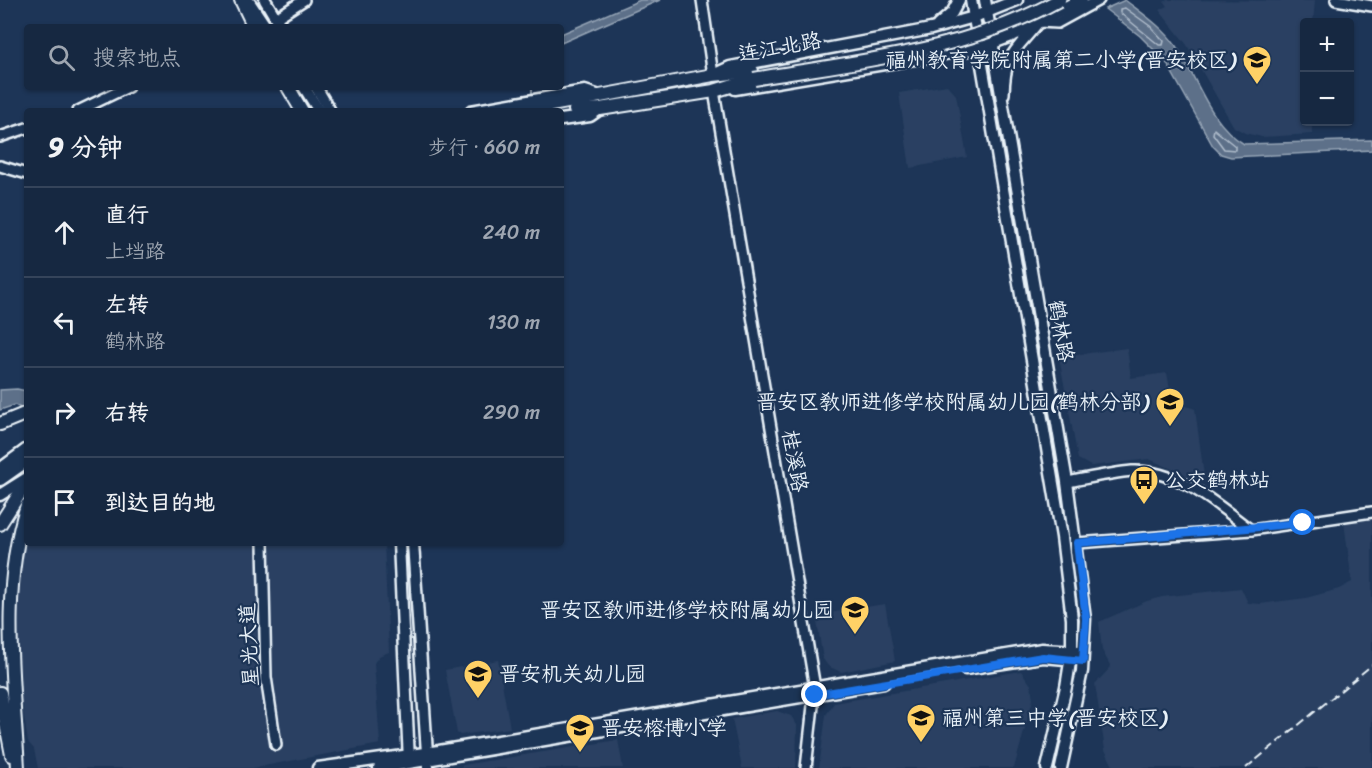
<!DOCTYPE html>
<html lang="zh">
<meta charset="utf-8">
<style>
body{margin:0;font-family:Sriracha,"LXGW WenKai TC",sans-serif;background:#23344c;color:#f1f3f6}
.controls{position:absolute;right:18px;top:18px;display:grid;overflow:hidden;border-radius:6px;box-shadow:0 2px 4px #0004}
.controls button{width:54px;height:54px;display:grid;place-items:center;padding:0;border:0;border-bottom:2px solid #35445a;background:#162841;color:#f1f3f6;font:30px sans-serif}
.stop{position:absolute;width:18px;height:18px;margin:-14px;border:4px solid #1a73e8;border-radius:50%;background:#fff}
.stop.end{background:#1a73e8;border-color:#fff;box-shadow:0 2px 6px #0008}
.list{margin:0;padding:0;list-style:none}
h2{display:flex;justify-content:space-between;align-items:center;height:78px;margin:0;padding:0 24px;font-size:26px}
h2 small{font-size:20px;font-weight:400;color:#9ea6b1}
.list li{display:grid;grid-template-columns:39px 1fr auto;gap:18px;align-items:center;box-sizing:border-box;height:90px;padding:0 24px;border-top:2px solid #35445a}
.list b{display:block;font-size:22px;white-space:nowrap}
.list p{margin:0;font-size:20px;white-space:nowrap;color:#9ea6b1}
.list em{font-size:20px;font-style:normal;color:#9ea6b1}
.icon{flex:none;width:33px;height:33px;fill:none;stroke:currentColor;stroke-width:2;stroke-linecap:round;stroke-linejoin:round}
.map{position:relative;flex:none;width:1372px;height:768px;overflow:hidden}
.search{position:absolute;background:#162841;box-shadow:0 2px 4px #0004;left:24px;top:24px;width:540px;height:66px;display:flex;align-items:center;gap:15px;box-sizing:border-box;padding:0 21px;border-radius:6px;color:#9ea6b1;font-size:22px}
.panel{position:absolute;background:#162841;box-shadow:0 2px 4px #0004;left:24px;top:108px;width:540px;height:438px;border-radius:6px}
.map>svg:first-child{display:block}
.built{fill:#2a4162}
.water{fill:#5d7089;stroke:#95a4b5;stroke-width:1.5}
.lines{fill:none;stroke-linecap:round;stroke-linejoin:round}
.shore{stroke:#b0bdcc;stroke-width:1.5}
.stream{stroke:#95a4b5;stroke-width:2}
.minor-casing{stroke:#e8f1f8;stroke-width:14}
.major-casing{stroke:#e8f1f8;stroke-width:15}
.highway-casing{stroke:#e8f1f8;stroke-width:16}
.minor{stroke:#1d3557;stroke-width:9}
.major{stroke:#1d3557;stroke-width:10}
.highway{stroke:#1d3557;stroke-width:12}
.rail{stroke:#e8f1f8;stroke-width:2;stroke-dasharray:9 4.5;stroke-linecap:butt}
.highway-bridge-casing{stroke:#e8f1f8;stroke-width:16;stroke-linecap:butt}
.highway-bridge{stroke:#1d3557;stroke-width:12}
.route{stroke:#1a73e8;stroke-width:8}
.labels{text-anchor:middle;stroke-width:4.5;stroke-linejoin:round;paint-order:stroke}
.street-label{font-size:21px;fill:#e8f1f8;stroke:#1d3557}
.poi-label{font-size:21px;fill:#e8f1f8;stroke:#1d3557;text-anchor:start}
</style>
<div class="map">
<svg width="1372" height="768" viewBox="0 0 1372 768">
<rect width="100%" height="100%" fill="#1d3557"/>
<filter id="ink" filterUnits="userSpaceOnUse"><feTurbulence type="fractalNoise" baseFrequency=".0167" numOctaves="2"/><feDisplacementMap in="SourceGraphic" scale="12" xChannelSelector="R" yChannelSelector="G"/><feConvolveMatrix kernelMatrix="1 2 1 2 8 2 1 2 1" color-interpolation-filters="sRGB"/></filter>
<g filter="url(#ink)">
<g class="built">
<path d="M1167,0L1315,1L1313,22H1304V122H1312V134L1262,137L1245,133L1234,127L1187,45L1159,10L1167,6L1164,2Z"/>
<path d="M947,85L956,95L967,157L910,168L899,93Z"/>
<path d="M1127,348L1131,378L1167,373L1172,401L1195,409L1205,483L1149,459L1091,466L1078,459L1059,357Z"/>
<path d="M1372,515V768H1114L1105,750L1095,684L1111,667L1102,650L1099,622L1147,601L1162,597L1241,588L1248,603L1260,604L1306,598L1339,589L1352,582L1344,522L1350,518Z"/>
<path d="M27,529V543H384L389,652L379,656L374,663L380,744L253,768H38L34,749L28,742L12,639L21,547Z"/>
<path d="M885,604L895,661L841,672L828,666L823,659L816,615Z"/>
<path d="M498,660L510,728L460,735L457,733L445,670Z"/>
<path d="M1021,671L1031,685L1033,699L1014,768H819L826,715L834,703Z"/>
<path d="M777,711L791,716L797,725L796,768H742L732,719Z"/>
<path d="M618,740L623,768H460L463,765Z"/>
</g>
<g class="water">
<path d="M640,0H660L561,43V34Z"/>
<path d="M1125,0C1143,14 1163,27 1176,46C1198,79 1209,123 1244,144L1372,140V150L1231,157L1221,154L1213,146L1166,62L1140,36L1105,9Z"/>
<path d="M17,389L27,391V406L22,409L15,405L0,410V390Z"/>
</g>
<g class="lines">
<g class="shore">
<path d="M1125,8L1150,26L1164,41L1163,45H1159L1120,13V9Z"/>
<path d="M1214,129L1235,146V150L1224,149L1213,134Z"/>
</g>
<path class="stream" d="M532,87V96"/>
<g class="minor-casing">
<g id="minor">
<path d="M702,0L713,75"/>
<path d="M1336,0L1372,6"/>
<path d="M276,18L304,0"/>
<path d="M714,91L815,688L806,768"/>
<path d="M1004,94C1005,52 1015,52 1039,22L1057,23L1099,0"/>
<path d="M78,111L128,87"/>
<path d="M0,137L27,128"/>
<path d="M0,166L27,174"/>
<path d="M1067,482C1089,478 1111,473 1132,471C1179,469 1216,504 1251,530"/>
<path d="M263,543L266,677L276,745"/>
<path d="M1077,543L1251,530L1372,512"/>
</g>
</g>
<g class="major-casing">
<g id="major">
<path d="M248,0L266,27"/>
<path d="M265,0L281,27"/>
<path d="M971,0L1062,537L1072,619V650L1066,687L1047,768"/>
<path d="M985,0L1067,482L1085,619L1082,671L1061,768"/>
<path d="M938,25L952,13L959,0"/>
<path d="M715,74L730,67L931,29L974,17L1017,0"/>
<path d="M304,87L319,111"/>
<path d="M316,87L330,111"/>
<path d="M735,89L980,48L1014,35L1064,9"/>
<path d="M471,111L585,91L597,95"/>
<path d="M561,120L590,116L600,109"/>
<path d="M0,469L27,449"/>
<path d="M0,495L27,478"/>
<path d="M399,543L409,761"/>
<path d="M413,543L428,768"/>
<path d="M965,669L1043,657L1077,660"/>
<path d="M318,768L439,751L1042,649L1079,651"/>
<path d="M379,768L884,683"/>
</g>
</g>
<g class="highway-casing">
<g id="highway">
<path d="M241,0L254,27"/>
<path d="M1064,9L1081,0"/>
<path d="M288,87L302,111"/>
<path d="M575,110L600,109L714,91L747,81"/>
<path d="M519,111L713,75L752,71"/>
<path d="M0,424L27,413"/>
<path d="M0,479L27,460"/>
<path d="M0,524L27,482"/>
<path d="M0,693L12,755"/>
<path d="M18,768C13,681 0,588 27,505"/>
</g>
</g>
<use href="#minor" class="minor"/>
<use href="#major" class="major"/>
<use href="#highway" class="highway"/>
<path class="rail" d="M1246,768L1372,665"/>
<g class="highway-bridge-casing">
<path id="highway-bridge" d="M754,79C858,61 965,52 1059,0"/>
</g>
<use href="#highway-bridge" class="highway-bridge"/>
</g>
</g>
<g class="lines" filter="url(#ink)">
<path class="route" d="M815,695L1043,657L1083,661L1086,619L1077,543L1303,523"/>
</g>
<defs>
<g id="school-pin" transform="scale(1.5)"><path d="M0 17L-7.5 6A9.5 9.5 0 1 1 7.5 6Z" fill="#ffd166" stroke="#1d3557"/><path d="M0-5L7-2L0 1L-7-2ZM-4 1L0 2.5L4 1V4Q0 6-4 4Z" fill="#111"/></g>
<g id="bus-pin" transform="scale(1.5)"><path d="M0 17L-7.5 6A9.5 9.5 0 1 1 7.5 6Z" fill="#ffd166" stroke="#1d3557"/><path d="M-5-6H5V4H4V6H2V4H-2V6H-4V4H-5ZM-3.5-4V0h7V-4ZM-3.5 1.2v1.5H-2V1.2ZM2 1.2v1.5H3.5V1.2Z" fill="#111"/></g>
</defs>
<g fill-rule="evenodd">
<use href="#school-pin" x="1257" y="60"/>
<use href="#school-pin" x="1170" y="402"/>
<use href="#bus-pin" x="1144" y="480"/>
<use href="#school-pin" x="855" y="610"/>
<use href="#school-pin" x="478" y="674"/>
<use href="#school-pin" x="921" y="718"/>
<use href="#school-pin" x="580" y="728"/>
</g>
<g class="labels">
<g class="street-label">
<text transform="translate(780 47) rotate(-10)" y="7">连江北路</text>
<text transform="translate(1061 331) rotate(80)" y="7">鹤林路</text>
<text transform="translate(795 461) rotate(80)" y="7">桂溪路</text>
<text transform="translate(249 645) rotate(-93)" y="7">星光大道</text>
</g>
<g class="poi-label">
<text x="1236" y="67" text-anchor="end">福州教育学院附属第二小学(晋安校区)</text>
<text x="1149" y="409" text-anchor="end">晋安区教师进修学校附属幼儿园(鹤林分部)</text>
<text x="1165" y="487">公交鹤林站</text>
<text x="834" y="617" text-anchor="end">晋安区教师进修学校附属幼儿园</text>
<text x="499" y="681">晋安机关幼儿园</text>
<text x="942" y="725">福州第三中学(晋安校区)</text>
<text x="601" y="735">晋安榕博小学</text>
</g>
</g>
</svg>
<div class="controls">
<button>+</button>
<button>−</button>
</div>
<div class="stop" style="left:1303px;top:523px"></div>
<div class="stop end" style="left:815px;top:695px"></div>
<div class="search"><svg class="icon" aria-label="search" viewBox="0 0 24 24"><circle cx="10" cy="10" r="6"/><path d="M15 15l6 6"/></svg>搜索地点</div>
<section class="panel">
<h2>9 分钟<small>步行 · 660 m</small></h2>
<ul class="list">
<li><svg class="icon" aria-label="ahead" viewBox="0 0 24 24"><path d="M12 20V5M6 11l6-6 6 6"/></svg><div><b>直行</b><p>上垱路</p></div><em>240 m</em></li>
<li><svg class="icon" aria-label="left" viewBox="0 0 24 24"><path d="M17 20v-9H6M10 6l-5 5 5 5"/></svg><div><b>左转</b><p>鹤林路</p></div><em>130 m</em></li>
<li><svg class="icon" aria-label="right" viewBox="0 0 24 24"><path d="M7 20v-9h11M14 6l5 5-5 5"/></svg><div><b>右转</b></div><em>290 m</em></li>
<li><svg class="icon" aria-label="arrive" viewBox="0 0 24 24"><path d="M6 21V4h12l-3 4 3 4H6"/></svg><div><b>到达目的地</b></div></li>
</ul>
</section>
</div>
